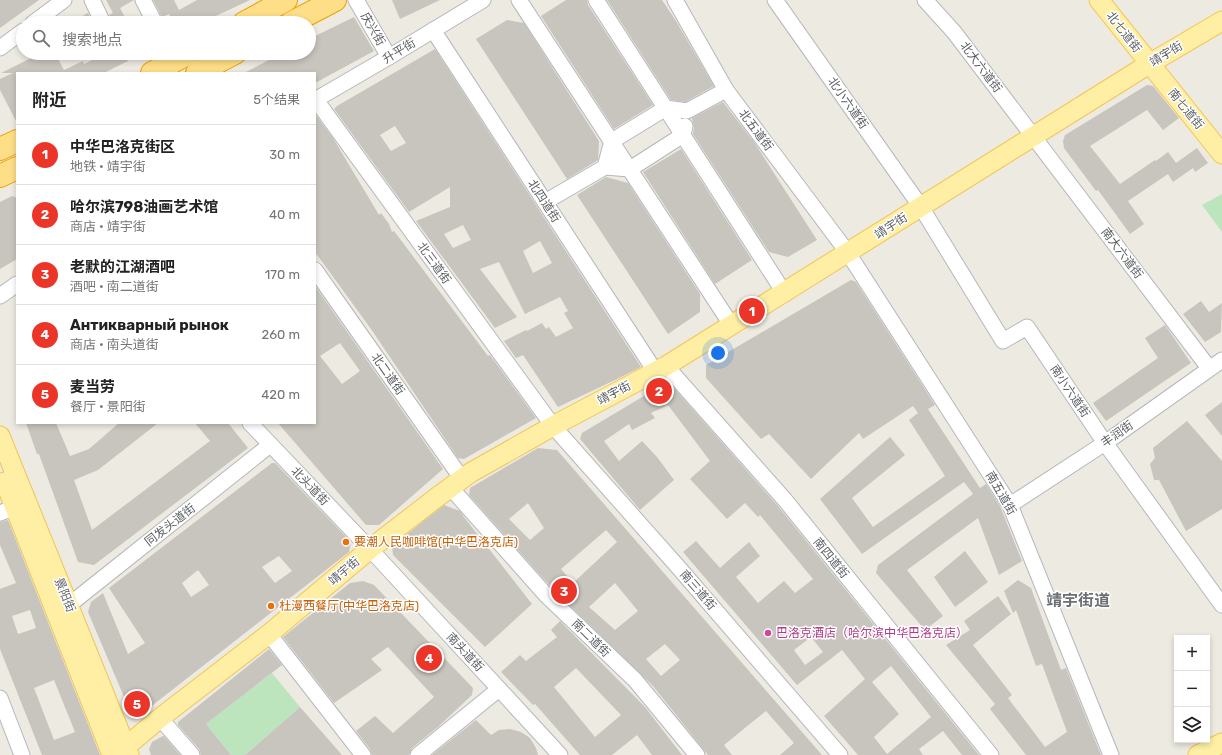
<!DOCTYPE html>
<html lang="zh">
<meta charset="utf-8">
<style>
body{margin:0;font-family:Rubik,"Noto Sans SC",sans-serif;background:#f2f2f2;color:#222}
.controls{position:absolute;right:12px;bottom:12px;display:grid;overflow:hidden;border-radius:0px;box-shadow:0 2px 6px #0003}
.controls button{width:36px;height:36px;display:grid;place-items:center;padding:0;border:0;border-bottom:1px solid #e0e0e0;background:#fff;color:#222;font:20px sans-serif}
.you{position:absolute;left:718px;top:353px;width:14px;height:14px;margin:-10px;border:3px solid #fff;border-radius:50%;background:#1a73e8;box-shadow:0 0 0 6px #1a73e833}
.badge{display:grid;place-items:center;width:26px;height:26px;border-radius:50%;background:#eb3529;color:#fff;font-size:13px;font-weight:700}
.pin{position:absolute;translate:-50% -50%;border:2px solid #fff;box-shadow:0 1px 4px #0006}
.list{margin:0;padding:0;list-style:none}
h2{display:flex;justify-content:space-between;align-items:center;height:52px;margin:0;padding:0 16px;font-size:17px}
h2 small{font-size:13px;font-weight:400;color:#767676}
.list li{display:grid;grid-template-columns:26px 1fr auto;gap:12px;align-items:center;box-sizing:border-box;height:60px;padding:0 16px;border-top:1px solid #e0e0e0}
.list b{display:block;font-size:15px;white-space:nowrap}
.list p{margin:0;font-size:13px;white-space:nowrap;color:#767676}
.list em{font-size:13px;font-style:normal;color:#767676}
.icon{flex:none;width:22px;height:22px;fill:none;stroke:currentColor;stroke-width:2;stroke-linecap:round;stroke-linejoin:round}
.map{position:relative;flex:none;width:1222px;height:755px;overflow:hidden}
.search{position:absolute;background:#fff;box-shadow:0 2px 6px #0003;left:16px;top:16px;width:300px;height:44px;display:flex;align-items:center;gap:10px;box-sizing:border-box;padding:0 14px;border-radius:22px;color:#767676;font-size:15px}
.panel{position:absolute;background:#fff;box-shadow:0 2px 6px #0003;left:16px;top:72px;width:300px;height:352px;border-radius:0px}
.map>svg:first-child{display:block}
.green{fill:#bde5bd}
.building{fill:#c8c5be;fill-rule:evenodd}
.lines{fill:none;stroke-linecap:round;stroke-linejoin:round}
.minor-casing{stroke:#b4b7bc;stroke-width:17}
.major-casing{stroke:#f3c454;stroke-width:21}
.highway-casing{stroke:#eea000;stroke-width:24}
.minor{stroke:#fff;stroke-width:15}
.major{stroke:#ffefa4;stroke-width:19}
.highway{stroke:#fede87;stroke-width:22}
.food-dot{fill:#e8710a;stroke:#fff;stroke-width:1.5}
.hotel-dot{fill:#d1479c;stroke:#fff;stroke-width:1.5}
.labels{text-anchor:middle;stroke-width:3;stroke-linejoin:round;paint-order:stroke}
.street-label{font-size:12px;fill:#5a5e62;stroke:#fff}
.food-label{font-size:12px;fill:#c56008;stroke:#fff;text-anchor:start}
.hotel-label{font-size:12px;fill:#b23c85;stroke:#fff;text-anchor:start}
.district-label{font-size:16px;font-weight:bold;fill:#6b7074;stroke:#fff}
</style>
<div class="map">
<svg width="1222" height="755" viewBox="0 0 1222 755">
<rect width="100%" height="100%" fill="#edeae1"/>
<g class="green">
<path d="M1222,194V232L1202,205Z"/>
<path d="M272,673L300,707L245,755H231L206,724Z"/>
</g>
<g class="building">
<path d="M0,0H39L0,28Z"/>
<path d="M106,0H134L120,8L128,23H112L109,15L113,13Z"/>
<path d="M153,0H174L179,10L197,0H250L201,23H174L169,14L162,17Z"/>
<path d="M392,0H440L400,19Z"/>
<path d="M566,0H587L588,5L653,105L614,129L541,16Z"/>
<path d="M607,0H662L676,21L714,86L685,102L671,100Z"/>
<path d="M88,13L93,23H69Z"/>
<path d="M354,17L374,51L315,83V73H244L271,59L270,58L280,53H309V39Z"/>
<path d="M507,20L524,23L599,141L598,160L567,179L476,39Z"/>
<path d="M435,49L580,273L641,367L615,380L558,407L523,355L516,358L504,341L526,330L527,331L542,323L546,329L549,327L556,337L573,328L564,313L568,311L560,297L525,314L499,262L480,269L517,317L495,328L416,221L450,207V187L409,212L334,109L337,106ZM395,126L406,143L391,151L380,135ZM463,225L471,240L453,248L444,234ZM540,241L552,263L533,273L523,251Z"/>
<path d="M29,53H55L64,70L83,61L84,64L106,53H124L128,61L104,73H17V123L0,90V79L13,73H1L31,58Z"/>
<path d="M1147,85L1153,86L1179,118L1163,130L1147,110L1090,146L1120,184L1155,160L1156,161L1168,152L1176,163L1197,148L1208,163L1195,172L1193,168L1173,182L1168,174L1128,201L1144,224L1130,234L1098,190L1096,191L1064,148L1063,141L1065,135Z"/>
<path d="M723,102L754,142L817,240L788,257L769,252L693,134L694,128L692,118Z"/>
<path d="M315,114L333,138L379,215L381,213L389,224L392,232L394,231L488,356L490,355L536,418L464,459L458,458L371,329L315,252Z"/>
<path d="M681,149L752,260L715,284L643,172Z"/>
<path d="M606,177L628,183L700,294V312L668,334L577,195Z"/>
<path d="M12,196L17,198V259L0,269V202Z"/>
<path d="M851,280L856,282L935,405L928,409L980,488L986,484L1000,506L1022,561L999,575L978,518L907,570L943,616L925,630L876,573L878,565L973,494L964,482L862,554L820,499L890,437L905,455L852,498L873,527L945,476L909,420L918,413L913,406L863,439L859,433L811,479L769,434L761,439L706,378V365Z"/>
<path d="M315,286L443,469L379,525H366L278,423H315ZM340,343L360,371L342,384L320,356Z"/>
<path d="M1201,301L1209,312L1222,303L1221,332L1205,342L1183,314Z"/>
<path d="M1165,325L1191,363L1106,421L1093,403L1158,358L1145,338Z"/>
<path d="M664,384L672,386L778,506L979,755H962L943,731L919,749L923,755H858L824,716L865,679L842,650L797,685L683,552L696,541L720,568L749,542L760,556L736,577L758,603L784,581L795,593L813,579L760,515L758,517L745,503L727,519L690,479L710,461L668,405L651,413L655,418L632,430L629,424L604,441L619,461L642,441L657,457L674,480L640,510L580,439L582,433ZM811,637L823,652L805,665L794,650ZM891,666L931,717L887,754L874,737L899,714L872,682Z"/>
<path d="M1222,402V436L1205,415Z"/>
<path d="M1187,421L1222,461V509L1186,531L1159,480H1154L1150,464L1155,458L1153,448Z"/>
<path d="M26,423H56L70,456L89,449L119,423H158L98,470L74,480L92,530L210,441L195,423H228L248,448L94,565L78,562L39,454H37Z"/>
<path d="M538,448L557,450L822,755H780L794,743L766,711L724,745L732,755H708L653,686L562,598L541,576L469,495L470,488ZM528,503L544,528L530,540L509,519ZM606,530L617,542L573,583L561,569ZM615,583L638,611L615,630L589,607ZM665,644L680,660L661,676L646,659Z"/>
<path d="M272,463H275L351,542L349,552L140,715L130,711L88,612L91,602L103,593L128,654L145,643L109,588ZM279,556L292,571L275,583L262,567ZM198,570L209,585L191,597L182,583Z"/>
<path d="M444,505L460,511L464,517L532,604L485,647L393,555L392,546Z"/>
<path d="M8,520L100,755H42L0,649V589L16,583L0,545V522ZM30,610L36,628L18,634L12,616ZM54,680L75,732L54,740L34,688Z"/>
<path d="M965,551L988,582L955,607L934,577Z"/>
<path d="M1018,580L1031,588L1061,670L1066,668L1101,755H1026L990,709L995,704L946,645L970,630L964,621L998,596L1011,614L973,645L1012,695L1008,698L1045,747L1067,732L1042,664L1036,666L1016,610L1013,613L1004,591Z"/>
<path d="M363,581L374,585L473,688L472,695L439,726L412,748L409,755H372L370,749L356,731L375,716L393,733L434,697L388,647L371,659L382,670L334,703L283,637L350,583Z"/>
<path d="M560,621L645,707L682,755H652L637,735L612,755H580L535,704L533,705L501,672L520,655L526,661L557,637L551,630ZM576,668L621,715L595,737L554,687Z"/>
<path d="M269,649L282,665L206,724L231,755H201L199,749L178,725V722Z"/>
<path d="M300,707L342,755H245Z"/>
<path d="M476,720L491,735L499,730L510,729L521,732L530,738L536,748L538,755H432Z"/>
<path d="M163,736H164L180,755H151L149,749L152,742Z"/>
</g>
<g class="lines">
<g class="minor-casing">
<g id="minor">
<path d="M92,0L103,23"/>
<path d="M143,0L155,23"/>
<path d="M356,0L389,57"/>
<path d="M519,0L732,326"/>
<path d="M596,0L785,294"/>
<path d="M675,0L726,90L848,253L1010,505L1111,755"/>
<path d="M775,0L921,207L1003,341L1027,327L1105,443L1222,605"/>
<path d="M925,0L954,32L1209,368"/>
<path d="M33,23L64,0"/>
<path d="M433,30L655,371"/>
<path d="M0,48L23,31"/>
<path d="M315,100L389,57L483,0"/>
<path d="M316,100L553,426L679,568L840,755"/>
<path d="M605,167L630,169L683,135L685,126"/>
<path d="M545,202L605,167L612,141L666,108L687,111L726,90"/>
<path d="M315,270L462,479"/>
<path d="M0,296L17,284"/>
<path d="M666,366L785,500L991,755"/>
<path d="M250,423L370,549L560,755"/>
<path d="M450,487L546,595L635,680L697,755"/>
<path d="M1010,505L1105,443L1222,360"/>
<path d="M0,513L15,507"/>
<path d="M69,605L270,445"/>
<path d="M269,634L363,755"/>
<path d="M0,698L22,755"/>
<path d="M160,718L192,755"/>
<path d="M418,755L499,689"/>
</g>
</g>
<g class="major-casing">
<g id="major">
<path d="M1099,0L1222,154"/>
<path d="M0,436L129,755"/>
<path d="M5,482L112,755"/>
<path d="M116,755L160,718L269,634L370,549L436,498L470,473L553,426L666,366L1149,64L1222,21"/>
<path d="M1198,755L1222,743"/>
</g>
</g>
<g class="highway-casing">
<g id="highway">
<path d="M244,23L286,0"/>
<path d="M291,23L335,0"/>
<path d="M152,73L189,53"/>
<path d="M197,73L235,53"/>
<path d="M0,149L17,141"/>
<path d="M0,176L17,168"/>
</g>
</g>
<use href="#minor" class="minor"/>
<use href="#major" class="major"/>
<use href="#highway" class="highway"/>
</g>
<g class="food-dot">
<circle cx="346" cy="542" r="4"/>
<circle cx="271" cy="606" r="4"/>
</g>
<circle class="hotel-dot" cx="768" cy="633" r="4"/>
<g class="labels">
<g class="street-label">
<text transform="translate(373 29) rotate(60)" y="4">庆兴街</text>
<text transform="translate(1124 32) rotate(52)" y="4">北七道街</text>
<text transform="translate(399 51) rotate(-31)" y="4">升平街</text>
<text transform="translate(1166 54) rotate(-31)" y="4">靖宇街</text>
<text transform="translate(981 67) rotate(53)" y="4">北大六道街</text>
<text transform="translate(848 103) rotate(55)" y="4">北小六道街</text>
<text transform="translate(1186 109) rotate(51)" y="4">南七道街</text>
<text transform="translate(756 130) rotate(53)" y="4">北五道街</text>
<text transform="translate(544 201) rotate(57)" y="4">北四道街</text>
<text transform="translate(891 226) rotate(-33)" y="4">靖宇街</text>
<text transform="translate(1122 253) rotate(53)" y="4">南大六道街</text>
<text transform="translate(434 263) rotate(54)" y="4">北三道街</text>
<text transform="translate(388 374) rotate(55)" y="4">北二道街</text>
<text transform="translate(1070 391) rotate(56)" y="4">南小六道街</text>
<text transform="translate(614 393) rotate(-28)" y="4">靖宇街</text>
<text transform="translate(1117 434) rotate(-35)" y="4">丰润街</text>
<text transform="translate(310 486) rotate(46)" y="4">北头道街</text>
<text transform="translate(1001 493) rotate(60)" y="4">南五道街</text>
<text transform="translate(170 525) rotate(-38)" y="4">同发头道街</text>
<text transform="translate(831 558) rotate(51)" y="4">南四道街</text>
<text transform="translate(344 571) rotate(-40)" y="4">靖宇街</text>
<text transform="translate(698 590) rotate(49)" y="4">南三道街</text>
<text transform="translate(65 595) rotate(68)" y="4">景阳街</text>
<text transform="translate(591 638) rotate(44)" y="4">南二道街</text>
<text transform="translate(465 652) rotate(47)" y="4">南头道街</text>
</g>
<g class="food-label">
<text x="354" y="546">要潮人民咖啡馆(中华巴洛克店)</text>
<text x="279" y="610">杜漫西餐厅(中华巴洛克店)</text>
</g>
<g class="hotel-label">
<text x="776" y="637">巴洛克酒店（哈尔滨中华巴洛克店）</text>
</g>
<g class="district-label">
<text x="1078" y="606">靖宇街道</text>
</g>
</g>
</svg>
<div class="controls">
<button>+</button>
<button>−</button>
<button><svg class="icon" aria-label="layers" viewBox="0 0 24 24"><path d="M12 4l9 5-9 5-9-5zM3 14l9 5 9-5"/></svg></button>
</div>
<div class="you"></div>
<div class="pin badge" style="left:752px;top:311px">1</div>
<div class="pin badge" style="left:659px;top:391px">2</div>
<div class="pin badge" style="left:564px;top:591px">3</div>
<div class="pin badge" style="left:429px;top:658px">4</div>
<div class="pin badge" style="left:137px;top:704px">5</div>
<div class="search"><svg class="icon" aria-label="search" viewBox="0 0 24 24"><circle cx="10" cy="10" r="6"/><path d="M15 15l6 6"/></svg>搜索地点</div>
<section class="panel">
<h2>附近<small>5个结果</small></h2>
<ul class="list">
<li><span class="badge">1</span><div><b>中华巴洛克街区</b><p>地铁 · 靖宇街</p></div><em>30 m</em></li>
<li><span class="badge">2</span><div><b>哈尔滨798油画艺术馆</b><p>商店 · 靖宇街</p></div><em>40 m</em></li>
<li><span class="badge">3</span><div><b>老默的江湖酒吧</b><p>酒吧 · 南二道街</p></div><em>170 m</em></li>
<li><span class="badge">4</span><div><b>Антикварный рынок</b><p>商店 · 南头道街</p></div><em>260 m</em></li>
<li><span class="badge">5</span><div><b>麦当劳</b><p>餐厅 · 景阳街</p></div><em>420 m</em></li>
</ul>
</section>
</div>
